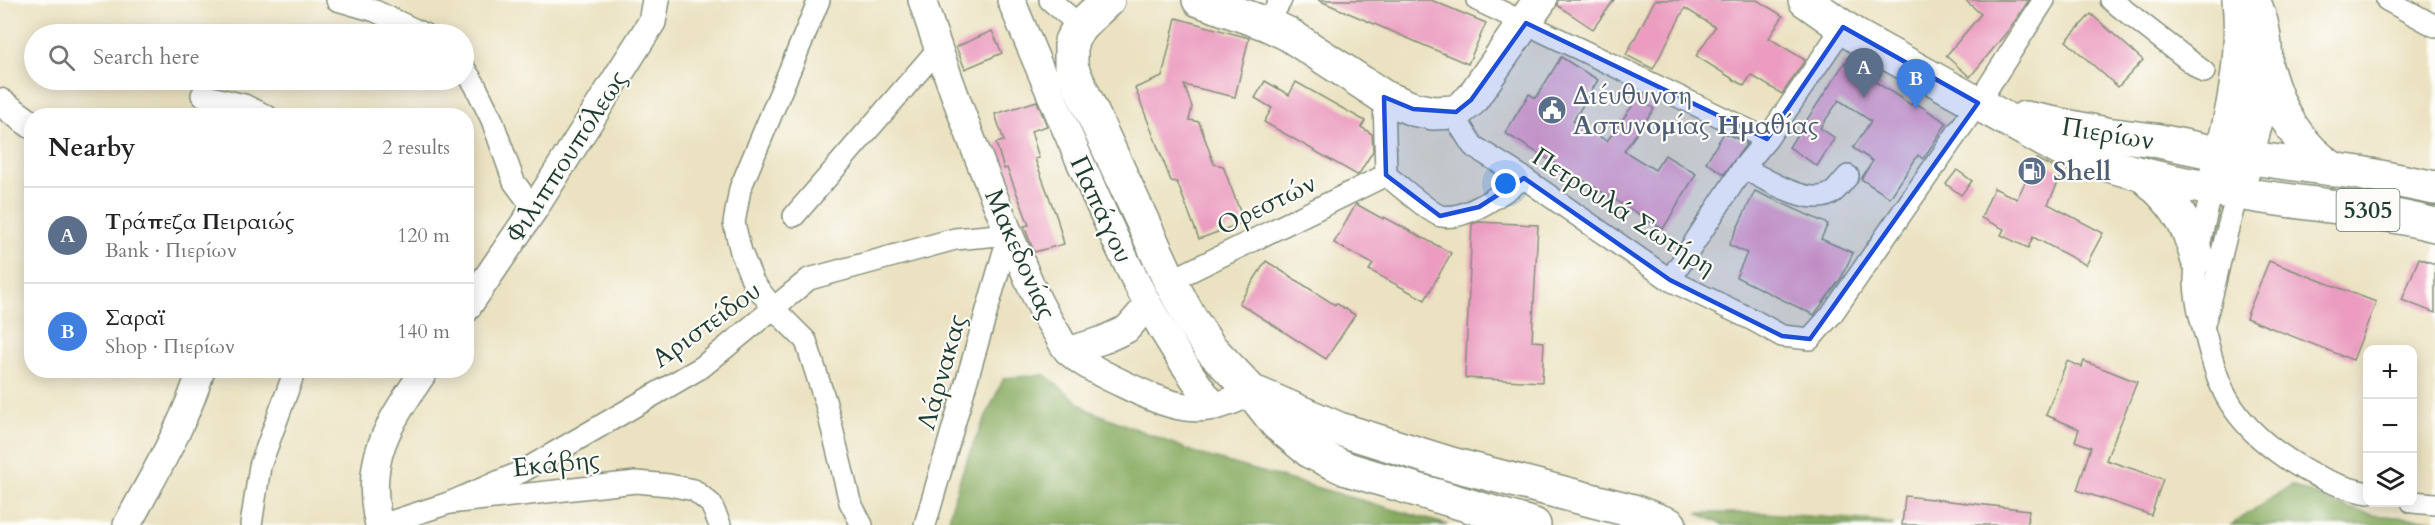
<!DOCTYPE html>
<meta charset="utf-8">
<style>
body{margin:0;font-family:Cardo,serif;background:#f6f6f6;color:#222}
.controls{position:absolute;right:18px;bottom:18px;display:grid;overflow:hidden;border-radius:12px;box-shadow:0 3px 15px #0003}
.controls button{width:54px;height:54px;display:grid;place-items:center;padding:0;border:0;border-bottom:2px solid #e0e0e0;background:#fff;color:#222;font:30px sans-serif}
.you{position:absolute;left:1506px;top:184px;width:21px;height:21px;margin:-15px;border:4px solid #fff;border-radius:50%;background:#1a73e8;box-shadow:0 0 0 9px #1a73e833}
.badge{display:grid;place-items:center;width:39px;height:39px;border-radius:50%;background:#b5179e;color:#fff;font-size:20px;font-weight:700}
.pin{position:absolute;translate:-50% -50px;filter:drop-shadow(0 2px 3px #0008)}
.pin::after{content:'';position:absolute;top:32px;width:21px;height:18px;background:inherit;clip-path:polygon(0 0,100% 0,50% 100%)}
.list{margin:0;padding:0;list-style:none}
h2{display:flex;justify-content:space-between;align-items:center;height:78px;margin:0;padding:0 24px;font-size:26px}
h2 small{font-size:20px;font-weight:400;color:#767676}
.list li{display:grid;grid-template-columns:39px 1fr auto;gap:18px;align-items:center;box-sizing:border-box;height:96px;padding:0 24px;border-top:2px solid #e0e0e0}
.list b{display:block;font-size:22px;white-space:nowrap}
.list p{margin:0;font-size:20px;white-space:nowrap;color:#767676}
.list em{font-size:20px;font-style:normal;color:#767676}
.icon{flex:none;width:33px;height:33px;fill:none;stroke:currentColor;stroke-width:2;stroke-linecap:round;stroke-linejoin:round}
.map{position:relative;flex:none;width:2435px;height:525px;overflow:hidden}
.search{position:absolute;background:#fff;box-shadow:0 3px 15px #0003;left:24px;top:24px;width:450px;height:66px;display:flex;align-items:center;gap:15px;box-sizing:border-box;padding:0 21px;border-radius:33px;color:#767676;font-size:22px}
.panel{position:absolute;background:#fff;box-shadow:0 3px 15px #0003;left:24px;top:108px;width:450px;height:270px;border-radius:24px}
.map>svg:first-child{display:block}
.forest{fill:#86aa5f;stroke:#52744a;stroke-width:1.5}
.building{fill:#eb9cc0}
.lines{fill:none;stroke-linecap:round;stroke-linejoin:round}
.minor-casing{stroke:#85907a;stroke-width:24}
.tertiary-casing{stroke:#85907a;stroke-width:30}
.primary-casing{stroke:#85907a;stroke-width:36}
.minor{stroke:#fff;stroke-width:21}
.tertiary{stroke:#fff;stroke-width:27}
.primary{stroke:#fff;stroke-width:33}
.marked{fill:#1d4ed8;fill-opacity:0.2;stroke:#1d4ed8;stroke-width:4.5;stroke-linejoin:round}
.labels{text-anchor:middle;stroke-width:4.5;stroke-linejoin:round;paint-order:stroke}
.shield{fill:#fdfcf7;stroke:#62766e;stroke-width:1.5}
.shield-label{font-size:24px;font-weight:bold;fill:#1f3d34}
.service-label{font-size:26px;font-weight:bold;fill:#4e5e75;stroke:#fdfcf7;text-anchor:start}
.street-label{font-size:26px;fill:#1f3d34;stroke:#fdfcf7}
</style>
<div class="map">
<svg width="2435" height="525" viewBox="0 0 2435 525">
<rect width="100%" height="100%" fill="#fdfcf7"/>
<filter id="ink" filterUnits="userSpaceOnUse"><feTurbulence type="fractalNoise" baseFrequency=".0167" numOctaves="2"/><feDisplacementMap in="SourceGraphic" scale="12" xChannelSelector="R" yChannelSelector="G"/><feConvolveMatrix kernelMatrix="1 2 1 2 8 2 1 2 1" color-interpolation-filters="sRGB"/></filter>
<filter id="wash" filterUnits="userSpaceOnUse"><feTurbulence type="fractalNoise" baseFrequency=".008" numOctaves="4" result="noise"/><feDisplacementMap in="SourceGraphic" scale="24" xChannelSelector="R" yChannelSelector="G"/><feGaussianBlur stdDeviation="1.35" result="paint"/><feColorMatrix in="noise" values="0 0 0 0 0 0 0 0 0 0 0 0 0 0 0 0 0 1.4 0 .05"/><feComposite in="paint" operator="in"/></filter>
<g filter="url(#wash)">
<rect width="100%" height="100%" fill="#ebe2c1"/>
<g class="forest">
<path d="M1045,375L1088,410L1199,454L1448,525H948C957,473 982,425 1004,378Z"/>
<path d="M2291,485L2330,502L2373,515L2435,520V525H2231Z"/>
<path d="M1697,513H1764L1877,521L1894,525H1723Z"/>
</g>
<g id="blocks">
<g class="building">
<path d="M1318,0H1431L1486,23L1468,64Z"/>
<path d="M1558,0H1614L1593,29L1557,5Z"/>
<path d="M1655,0H1757L1783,16L1769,38L1805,60L1782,94L1751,75L1744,86L1696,56L1715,27L1685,8L1653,69L1626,55Z"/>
<path d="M1965,0H2029L2011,27L1970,77L1946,56L1981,14Z"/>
<path d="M2091,14L2143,60L2118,87L2066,41Z"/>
<path d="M1176,18L1249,38L1235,97L1184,85L1192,107L1189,120L1199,122L1214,164L1223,166L1244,222L1199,239L1177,182L1171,181L1135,88L1162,77Z"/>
<path d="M992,31L1002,53L965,69L956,47Z"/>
<path d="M1561,57L1598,80L1573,121L1607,141L1638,98L1654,109L1624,151L1655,170L1665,155L1696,174L1663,229L1505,133L1529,94L1536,98Z"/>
<path d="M1845,62L1911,105L1913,101L1947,123L1923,159L1918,155L1890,198L1861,179L1873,161L1853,148L1871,121L1839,100L1820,128L1835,138L1817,166L1789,147Z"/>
<path d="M1265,81L1289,95L1296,82L1365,121L1361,127L1372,134L1373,151L1359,174L1357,175L1264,122L1272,108L1255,98Z"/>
<path d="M1037,101L1047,126L1031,131L1039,158L1035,159L1057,218L1064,244L1034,252L1024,226L1029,225L1007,168L1004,169L996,143L1004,141L995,114Z"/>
<path d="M1724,133L1747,143L1724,174L1706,162Z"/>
<path d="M2036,159L2063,172L2048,204L2103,233L2086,265L2033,237L2028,248L2001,235L2004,229L1981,218L1994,188L2017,199Z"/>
<path d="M1957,170L1972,181L1961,195L1946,184Z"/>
<path d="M1755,191L1828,224L1821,239L1853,253L1841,278L1814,315L1736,277L1747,253L1729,245Z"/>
<path d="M1356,204L1383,219L1384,217L1451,253L1425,300L1369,270L1373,264L1334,243Z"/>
<path d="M1478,222L1538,225L1532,341L1544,342L1542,382L1465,378L1472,224Z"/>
<path d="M2419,258L2435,264V313L2402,300Z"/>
<path d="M1266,261L1335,305L1336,303L1355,315L1326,359L1239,303Z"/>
<path d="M2269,261L2376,302L2353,360L2246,318Z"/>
<path d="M2067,361L2082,367L2084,361L2137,382L2106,460L2163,479L2151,515L2077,490L2091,447L2075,441L2079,429L2046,415Z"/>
<path d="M1905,496L2029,510L2027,525H1902Z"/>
</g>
</g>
</g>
<g filter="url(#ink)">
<use href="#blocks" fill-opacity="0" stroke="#85907a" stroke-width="1.5"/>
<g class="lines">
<g class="minor-casing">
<g id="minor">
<path d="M337,0L375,11L424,34"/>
<path d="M819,0L740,189L734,223L741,252L753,282L774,309L806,341L826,404L850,502L862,525"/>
<path d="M1050,0L1080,26"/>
<path d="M1477,0L1767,139"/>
<path d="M2111,0L2204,72"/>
<path d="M2387,0L2435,26"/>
<path d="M1267,24L1281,0"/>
<path d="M464,68L475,85L492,120L514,182L534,209"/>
<path d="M202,95L244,105L267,116"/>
<path d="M1384,97L1386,175"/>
<path d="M1456,112L1459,124L1473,146L1524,178L1670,280L1753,320L1782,336L1810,339L1832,314L1978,103L2044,0"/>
<path d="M1743,168C1764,178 1810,208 1832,193C1838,189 1843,181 1848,176"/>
<path d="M1386,175C1396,183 1432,214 1441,216C1467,221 1503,192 1524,178"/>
<path d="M2212,189C2206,218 2196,249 2195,279C2195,299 2200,318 2206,337C2211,357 2217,380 2227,398C2254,445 2315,483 2368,493"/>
<path d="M794,216L938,49"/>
<path d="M1670,280L1743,168L1767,139L1843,27"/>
<path d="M1170,281L1386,175"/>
<path d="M2203,327C2217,283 2223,237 2238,194"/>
<path d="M2412,502L2435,504"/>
<path d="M449,503L523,471L702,367L809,279L955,239L1009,234L925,525"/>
<path d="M251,525L260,466L295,370"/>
<path d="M381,525L449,503L636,482L669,485L694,490L711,504L720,525"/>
</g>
</g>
<g class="tertiary-casing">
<g id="tertiary">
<path d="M922,0C950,86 983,172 1018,255C1029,282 1040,308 1056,332C1060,338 1063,347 1068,351C1082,364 1102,374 1119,382C1167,405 1200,422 1251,391"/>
<path d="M1011,0C1037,63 1064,126 1092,188C1127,267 1161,338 1214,406"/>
<path d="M0,102L32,125"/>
<path d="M466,309L534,209L652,22L656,0"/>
<path d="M1068,351L1103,340L1127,329L1147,306"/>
<path d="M127,525C153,476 185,424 201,370"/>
<path d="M379,525C363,459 389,423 425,370"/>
</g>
</g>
<g class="primary-casing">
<g id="primary">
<path d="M1108,0L1080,26L1071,41V67L1170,281L1190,318L1210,348L1251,391L1277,424L1311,452L1347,469L1534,525"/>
<path d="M1199,0L1267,24L1288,34L1384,97L1413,109L1433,113L1456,112L1471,100L1540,0"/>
<path d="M1805,0L1856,36L2060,149C2116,170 2177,184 2237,193C2303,204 2369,208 2435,225"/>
<path d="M2267,70C2279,112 2298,146 2335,170"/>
<path d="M2025,118L2106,134L2154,140L2222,154L2360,173L2435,188"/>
<path d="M2142,174C2171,199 2188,220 2197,258"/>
<path d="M2216,175C2232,118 2245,60 2239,0"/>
<path d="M2241,179C2255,120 2281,59 2253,0"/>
<path d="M1258,394L1339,429L1451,464L1633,511L1670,525"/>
</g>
</g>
<use href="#minor" class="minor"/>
<use href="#tertiary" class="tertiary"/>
<use href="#primary" class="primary"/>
</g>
</g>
<path class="marked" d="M1526,23L1767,139L1843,27L1978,103L1810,339L1782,336L1670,280L1524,178L1479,207L1440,216L1386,175L1384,97L1413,109L1456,112L1471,100Z"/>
<defs>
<g id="civic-disc" transform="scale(1.5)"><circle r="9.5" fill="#5c6f8a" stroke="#fdfcf7"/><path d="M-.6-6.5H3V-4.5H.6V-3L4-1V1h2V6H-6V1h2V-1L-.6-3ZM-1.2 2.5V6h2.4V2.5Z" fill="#fff"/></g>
<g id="fuel-disc" transform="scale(1.5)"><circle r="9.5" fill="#5c6f8a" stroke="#fdfcf7"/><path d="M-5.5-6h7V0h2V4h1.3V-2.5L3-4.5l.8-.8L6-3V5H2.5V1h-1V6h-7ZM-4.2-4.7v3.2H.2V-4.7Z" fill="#fff"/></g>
</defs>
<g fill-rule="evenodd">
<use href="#civic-disc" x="1552" y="110"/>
<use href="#fuel-disc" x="2032" y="171"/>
</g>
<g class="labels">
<rect class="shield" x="2336.5" y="189" width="63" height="42" rx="4.5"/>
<g class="shield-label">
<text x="2368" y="218">5305</text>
</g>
<g class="service-label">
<text x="1573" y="104">Διέυθυνση<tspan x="1573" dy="30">Αστυνομίας Ημαθίας</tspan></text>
<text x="2053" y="180">Shell</text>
</g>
<g class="street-label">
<text transform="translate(2108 133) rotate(9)" y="9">Πιερίων</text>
<text transform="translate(566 156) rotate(-57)" y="9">Φιλιππουπόλεως</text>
<text transform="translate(1266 204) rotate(-26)" y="9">Ορεστών</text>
<text transform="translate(1102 209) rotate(65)" y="9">Παπάγου</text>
<text transform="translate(1624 211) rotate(33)" y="9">Πετρουλά Σωτήρη</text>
<text transform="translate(1021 254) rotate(66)" y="9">Μακεδονίας</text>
<text transform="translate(706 324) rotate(-36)" y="9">Αριστείδου</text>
<text transform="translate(941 372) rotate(-74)" y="9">Λάρνακας</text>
<text transform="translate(556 463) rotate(-6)" y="9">Εκάβης</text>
</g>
</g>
</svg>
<div class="controls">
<button>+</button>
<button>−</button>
<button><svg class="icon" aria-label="layers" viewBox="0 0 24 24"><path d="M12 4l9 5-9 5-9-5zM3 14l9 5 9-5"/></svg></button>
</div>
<div class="you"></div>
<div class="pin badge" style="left:1864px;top:98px;background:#5c6f8a">A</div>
<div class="pin badge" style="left:1916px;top:109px;background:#3f7fe0">B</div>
<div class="search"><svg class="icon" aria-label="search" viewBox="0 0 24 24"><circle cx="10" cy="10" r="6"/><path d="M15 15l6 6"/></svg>Search here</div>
<section class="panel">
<h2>Nearby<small>2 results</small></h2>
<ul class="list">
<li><span class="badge" style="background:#5c6f8a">A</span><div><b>Τράπεζα Πειραιώς</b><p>Bank · Πιερίων</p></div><em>120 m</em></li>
<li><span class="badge" style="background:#3f7fe0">B</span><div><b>Σαραϊ</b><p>Shop · Πιερίων</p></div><em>140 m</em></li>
</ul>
</section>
</div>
